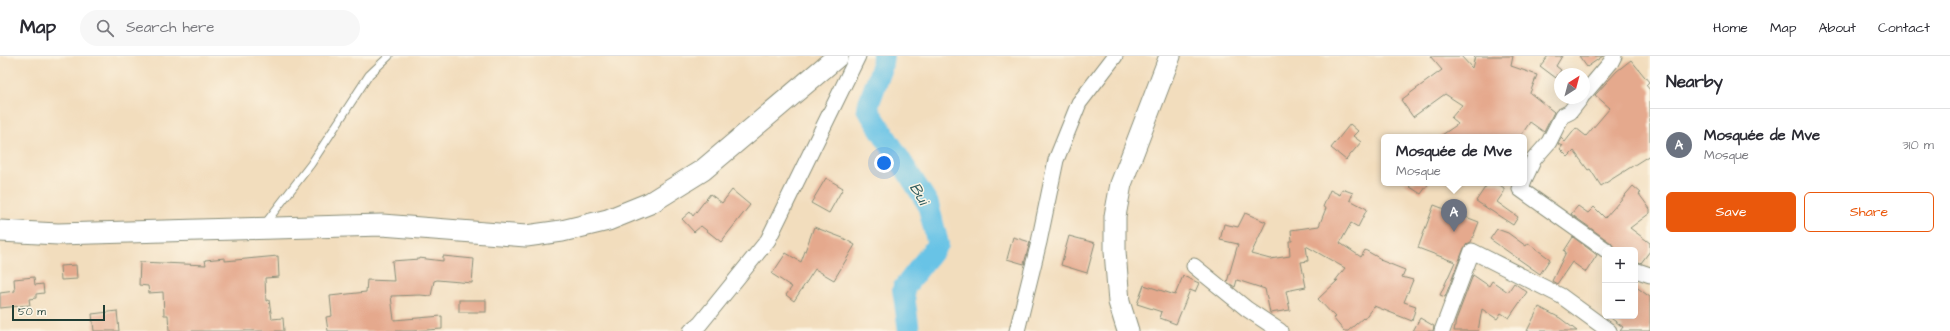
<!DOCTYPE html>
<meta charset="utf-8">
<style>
body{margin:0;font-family:"Architects Daughter",sans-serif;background:#f7f7f7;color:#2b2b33}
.controls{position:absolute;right:12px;bottom:12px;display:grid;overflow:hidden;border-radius:6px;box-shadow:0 4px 16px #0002}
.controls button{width:36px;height:36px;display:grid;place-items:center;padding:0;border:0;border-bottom:1px solid #e1e1e2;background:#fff;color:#2b2b33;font:20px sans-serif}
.compass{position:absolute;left:1554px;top:12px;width:36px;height:36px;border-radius:50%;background:#fff;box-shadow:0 4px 16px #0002;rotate:36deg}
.scale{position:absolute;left:12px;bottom:10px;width:93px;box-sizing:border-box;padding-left:4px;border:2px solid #1f3d34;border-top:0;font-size:11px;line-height:14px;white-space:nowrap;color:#1f3d34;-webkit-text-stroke:3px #fcf5e5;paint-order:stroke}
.you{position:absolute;left:884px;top:107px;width:14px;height:14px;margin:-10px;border:3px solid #fff;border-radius:50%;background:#1a73e8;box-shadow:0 0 0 6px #1a73e833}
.badge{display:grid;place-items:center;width:26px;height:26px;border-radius:50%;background:#ea580c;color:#fff;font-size:13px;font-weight:700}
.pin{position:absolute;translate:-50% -33px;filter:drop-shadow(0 1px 2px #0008)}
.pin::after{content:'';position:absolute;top:21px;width:14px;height:12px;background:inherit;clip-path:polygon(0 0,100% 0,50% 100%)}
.popup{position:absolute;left:1381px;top:78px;width:146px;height:52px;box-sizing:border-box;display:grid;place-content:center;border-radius:6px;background:#fff;filter:drop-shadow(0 1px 3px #0005);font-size:13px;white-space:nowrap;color:#7c7c81}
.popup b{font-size:15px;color:#2b2b33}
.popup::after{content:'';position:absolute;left:50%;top:100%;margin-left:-8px;border:8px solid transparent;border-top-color:#fff}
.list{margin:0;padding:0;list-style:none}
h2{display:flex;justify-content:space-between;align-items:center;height:52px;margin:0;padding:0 16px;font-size:17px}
h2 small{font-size:13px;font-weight:400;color:#7c7c81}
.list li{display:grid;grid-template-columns:26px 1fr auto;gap:12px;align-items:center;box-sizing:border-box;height:72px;padding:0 16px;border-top:1px solid #e1e1e2}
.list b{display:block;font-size:15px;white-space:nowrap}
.list p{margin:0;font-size:13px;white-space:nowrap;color:#7c7c81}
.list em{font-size:13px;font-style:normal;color:#7c7c81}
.actions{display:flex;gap:8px;padding:12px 16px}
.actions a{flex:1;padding:9px 0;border:1px solid #ea580c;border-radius:6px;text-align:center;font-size:14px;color:#ea580c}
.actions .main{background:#ea580c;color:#fff}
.icon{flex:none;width:22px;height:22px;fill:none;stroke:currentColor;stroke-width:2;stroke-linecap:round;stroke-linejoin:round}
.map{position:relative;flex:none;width:1650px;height:275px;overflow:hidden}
header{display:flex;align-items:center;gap:24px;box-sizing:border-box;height:56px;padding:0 20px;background:#fff;border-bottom:1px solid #e1e1e2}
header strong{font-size:19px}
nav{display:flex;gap:22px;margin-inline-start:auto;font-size:14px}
.search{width:280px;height:36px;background:#f7f7f7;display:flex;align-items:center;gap:10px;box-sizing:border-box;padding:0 14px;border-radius:22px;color:#7c7c81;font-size:15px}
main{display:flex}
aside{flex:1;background:#fff}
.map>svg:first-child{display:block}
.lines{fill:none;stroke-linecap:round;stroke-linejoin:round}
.river{stroke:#68c3e6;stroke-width:22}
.building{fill:#e5a98d}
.lane-casing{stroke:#888d78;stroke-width:9}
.street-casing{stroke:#888d78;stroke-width:17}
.secondary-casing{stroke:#888d78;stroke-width:23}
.lane{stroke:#fff;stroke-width:7}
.street{stroke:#fff;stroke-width:15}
.secondary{stroke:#fff;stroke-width:21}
.labels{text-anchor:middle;stroke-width:3;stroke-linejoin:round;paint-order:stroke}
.water-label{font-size:16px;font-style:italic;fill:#315e60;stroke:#fcf5e5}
</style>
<header>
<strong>Map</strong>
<div class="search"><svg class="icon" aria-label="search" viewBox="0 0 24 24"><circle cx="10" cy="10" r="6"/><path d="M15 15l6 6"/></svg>Search here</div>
<nav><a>Home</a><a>Map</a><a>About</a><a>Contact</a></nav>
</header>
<main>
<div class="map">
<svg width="1650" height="275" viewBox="0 0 1650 275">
<rect width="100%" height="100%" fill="#fcf5e5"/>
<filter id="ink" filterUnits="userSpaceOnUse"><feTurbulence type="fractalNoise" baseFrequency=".025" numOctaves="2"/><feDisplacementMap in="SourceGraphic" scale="8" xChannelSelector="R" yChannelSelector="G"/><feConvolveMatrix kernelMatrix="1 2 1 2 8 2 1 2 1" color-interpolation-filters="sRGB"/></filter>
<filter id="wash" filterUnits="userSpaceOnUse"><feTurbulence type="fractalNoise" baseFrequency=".012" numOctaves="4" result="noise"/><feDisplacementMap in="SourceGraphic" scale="16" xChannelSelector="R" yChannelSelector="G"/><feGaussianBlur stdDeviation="0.9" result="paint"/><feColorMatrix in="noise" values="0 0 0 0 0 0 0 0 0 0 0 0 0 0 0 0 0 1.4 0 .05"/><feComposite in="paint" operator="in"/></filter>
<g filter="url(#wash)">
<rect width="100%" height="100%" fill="#f2ddbd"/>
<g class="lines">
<path class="river" d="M883,0L881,14L867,52L928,148L938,188L903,233L909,275"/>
</g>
<g id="blocks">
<g class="building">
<path d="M1430,0H1461L1472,12L1475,0H1513L1511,10L1537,19L1530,37L1554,56L1544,76L1530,66L1520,81H1439L1458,68L1451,62L1462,49L1445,38L1413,61L1401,44L1442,14Z"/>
<path d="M1548,0H1562L1556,10L1561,14L1556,22L1540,10Z"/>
<path d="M1579,0H1603L1587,11Z"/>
<path d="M1631,4L1649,26L1646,29L1650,34V99L1601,130L1590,113L1588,114L1574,95L1568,101L1560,93L1563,89L1562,90L1558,88L1561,82L1565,86L1576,72L1586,80L1610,52L1595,39L1617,15Z"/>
<path d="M1350,68L1358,75L1353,80L1361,86L1346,104L1331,92Z"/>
<path d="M826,122L843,132L829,157L811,147Z"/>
<path d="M1404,127H1429L1421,138Z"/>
<path d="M1488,127H1497L1504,132V136L1497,146L1518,161L1513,169L1476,145Z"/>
<path d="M1633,130L1641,137L1639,138L1650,153V157L1630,172L1650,187V195L1641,207L1635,205V194H1616L1611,187L1571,158L1578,150L1588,157L1594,151L1605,162Z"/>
<path d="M1342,133L1353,137L1350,144L1367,153L1358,171L1351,167L1340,187L1361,201L1365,194L1381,203L1380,204L1405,214L1402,221L1413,224L1404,246L1416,250L1412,265L1374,250L1364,263L1363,262L1348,275H1344L1333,262L1335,261L1318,243L1338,224L1335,225L1345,212L1306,190L1308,205L1301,206L1306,231L1286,235L1290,254L1270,257L1265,233L1237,224L1235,231L1227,226L1238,188L1220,184L1224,168L1238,171L1245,157L1266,166L1251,198L1270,203L1290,200L1289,185H1292L1291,174L1319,170L1326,152L1323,151L1330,134L1340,139Z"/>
<path d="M732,134L750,149L721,186L701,170L694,176L682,163L690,156L693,160L710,138L722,147Z"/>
<path d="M1434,149L1479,166L1471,186L1467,188L1464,192L1445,241L1440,239L1455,206L1418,192Z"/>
<path d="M814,171L843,182L855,189L834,224L815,213L794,245L786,239L792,231L772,218L786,197L801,206Z"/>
<path d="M1497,173L1508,177L1526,190L1528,187L1550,203L1540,218L1490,183Z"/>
<path d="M1069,180L1095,187L1087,217L1061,209Z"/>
<path d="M1013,181L1030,186L1024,208L1007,203Z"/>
<path d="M1573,181L1597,199L1586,216L1572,206L1557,228L1552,225L1566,196L1564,195Z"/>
<path d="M278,200L279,221L265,222L266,245L269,244L272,263L283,262L284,275H169L168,259H164L163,236L149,237L148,230L139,229L140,206L206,209L205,204L225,202V205Z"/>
<path d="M443,200L474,203L472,227L437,224L434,225L431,240L420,239L391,240L394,264L442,260V273L412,275H328L326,261L332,260L330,240L366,236L367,224L394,225L392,205L419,203V202L443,205Z"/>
<path d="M76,209L77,223L61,224L60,210Z"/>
<path d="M1473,219L1489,230L1492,225L1508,236L1514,227L1527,236L1509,262L1501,257L1497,263L1482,253L1478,275H1454L1456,264Z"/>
<path d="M1183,220L1199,227L1195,236L1190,234L1176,268L1160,262L1162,256L1137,248L1144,229L1175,239Z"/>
<path d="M34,221L35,229L43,228L44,237L36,238V242L29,243L30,249L0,252V237L15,235L14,223Z"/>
<path d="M1635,230L1650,241V275H1620L1623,271L1608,260H1635Z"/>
<rect x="459" y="244" width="27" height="12"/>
<path d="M1539,251L1560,262L1577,275H1527Z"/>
<path d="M117,255L119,275H94L92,258Z"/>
<path d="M1420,262L1434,270L1433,275H1413Z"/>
</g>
</g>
</g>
<g filter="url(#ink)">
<use href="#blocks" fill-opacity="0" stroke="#888d78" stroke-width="1"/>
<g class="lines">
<g class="lane-casing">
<path id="lane" d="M264,169L311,108L369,19L389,0"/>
</g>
<g class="street-casing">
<g id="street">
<path d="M1584,38L1611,6L1614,0"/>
<path d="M1524,124L1534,103L1549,86L1562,60L1570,56L1581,42"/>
<path d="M1523,127L1520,133L1606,194"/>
<path d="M1194,210L1247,253L1280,275"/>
<path d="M1635,214L1650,219"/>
<path d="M691,275L700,268L768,184L858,0"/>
<path d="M1017,275L1039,186L1056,104L1079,47L1115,0"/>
<path d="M1442,275L1472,195L1561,240L1609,275"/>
</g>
</g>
<g class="secondary-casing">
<g id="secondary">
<path d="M0,175L58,178L382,169L526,180L562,175L608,164L650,147L703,114L838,0"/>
<path d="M1128,275L1119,246L1115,195V160L1121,128L1170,0"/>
</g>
</g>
<use href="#lane" class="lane"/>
<use href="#street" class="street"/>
<use href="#secondary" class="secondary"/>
</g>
</g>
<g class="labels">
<g class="water-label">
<text transform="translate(920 137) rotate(60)" y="6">Bui</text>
</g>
</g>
</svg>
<div class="controls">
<button>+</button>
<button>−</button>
</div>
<svg class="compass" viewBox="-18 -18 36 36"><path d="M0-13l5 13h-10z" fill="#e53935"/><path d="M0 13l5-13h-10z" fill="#7c7c81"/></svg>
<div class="scale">50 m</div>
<div class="you"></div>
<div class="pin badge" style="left:1454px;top:176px;background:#6b7280">A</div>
<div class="popup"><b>Mosquée de Mve</b>Mosque</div>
</div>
<aside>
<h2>Nearby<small></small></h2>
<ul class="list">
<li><span class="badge" style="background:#6b7280">A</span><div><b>Mosquée de Mve</b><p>Mosque</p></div><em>310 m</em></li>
</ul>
<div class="actions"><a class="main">Save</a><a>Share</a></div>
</aside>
</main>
